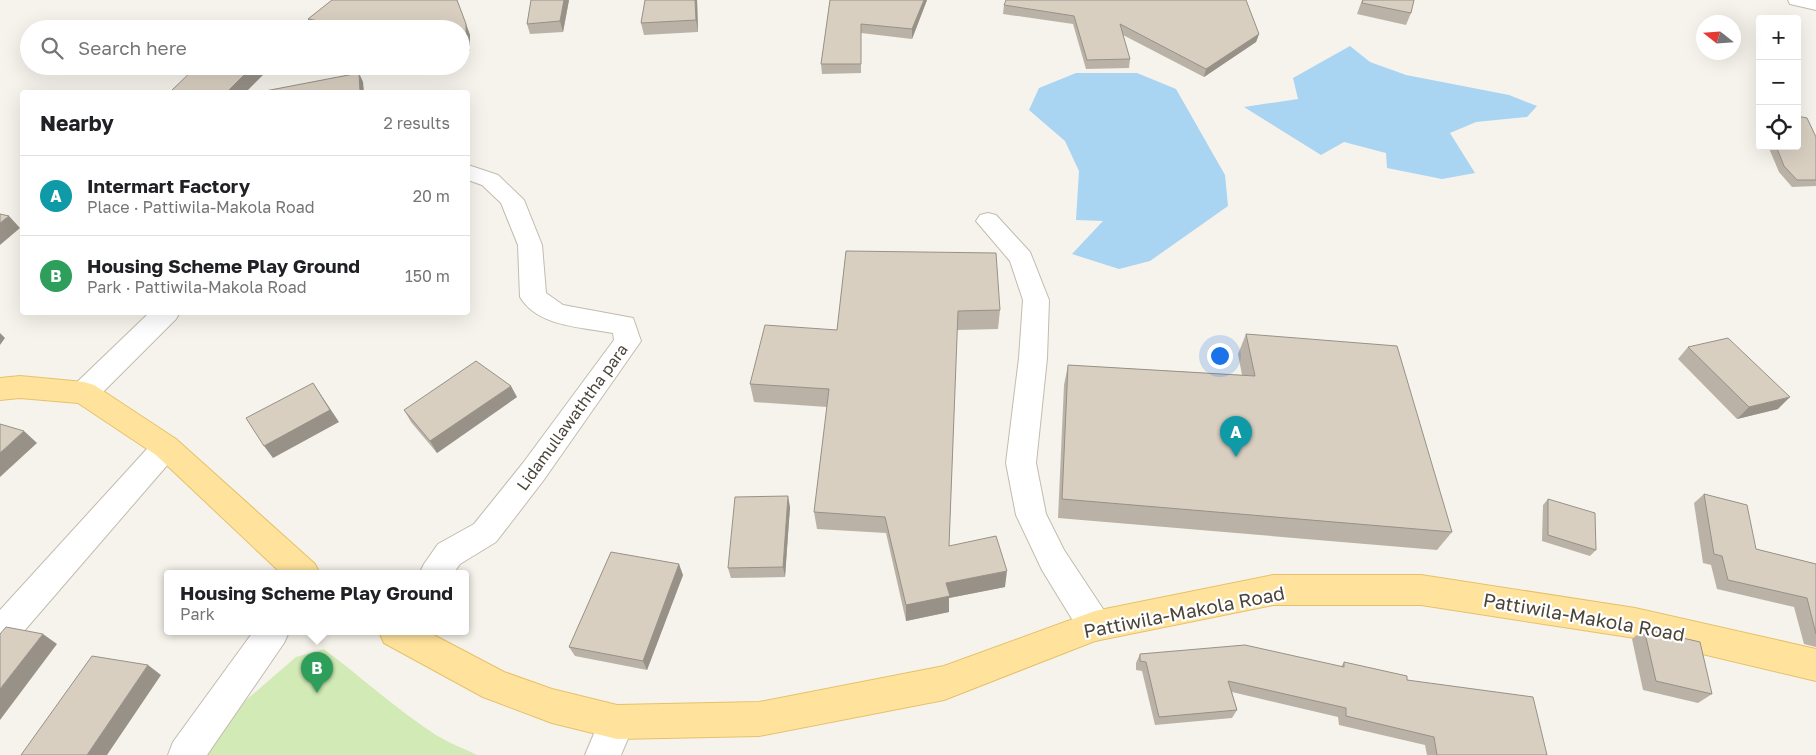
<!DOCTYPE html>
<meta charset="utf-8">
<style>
body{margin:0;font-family:"Golos Text",sans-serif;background:#f6f6f6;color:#202124}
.controls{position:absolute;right:15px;top:15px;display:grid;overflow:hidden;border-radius:5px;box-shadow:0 5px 20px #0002}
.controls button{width:45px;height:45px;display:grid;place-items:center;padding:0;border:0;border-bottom:1px solid #e0e0e0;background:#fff;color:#202124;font:25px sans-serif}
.compass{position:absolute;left:1696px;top:15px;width:45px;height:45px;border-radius:50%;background:#fff;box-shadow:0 5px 20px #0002;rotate:287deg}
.you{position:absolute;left:1219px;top:355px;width:18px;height:18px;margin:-12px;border:4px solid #fff;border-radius:50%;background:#1a73e8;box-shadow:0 0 0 8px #1a73e833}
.badge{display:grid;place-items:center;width:32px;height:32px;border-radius:50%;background:#111827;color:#fff;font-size:16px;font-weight:700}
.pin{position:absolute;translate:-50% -41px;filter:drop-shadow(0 1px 2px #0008)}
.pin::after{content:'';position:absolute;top:26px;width:18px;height:15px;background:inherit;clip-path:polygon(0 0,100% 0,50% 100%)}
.popup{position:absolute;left:164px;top:570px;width:305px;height:65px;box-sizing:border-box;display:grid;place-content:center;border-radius:5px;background:#fff;filter:drop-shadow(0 1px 4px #0005);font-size:16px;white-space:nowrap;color:#757577}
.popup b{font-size:19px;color:#202124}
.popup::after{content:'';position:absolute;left:50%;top:100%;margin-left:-10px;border:10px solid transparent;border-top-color:#fff}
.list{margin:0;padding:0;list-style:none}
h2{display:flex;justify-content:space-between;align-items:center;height:65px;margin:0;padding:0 20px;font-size:21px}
h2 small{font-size:16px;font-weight:400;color:#757577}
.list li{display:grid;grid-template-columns:32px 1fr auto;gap:15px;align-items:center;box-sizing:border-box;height:80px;padding:0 20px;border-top:1px solid #e0e0e0}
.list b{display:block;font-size:19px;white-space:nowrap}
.list p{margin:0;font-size:16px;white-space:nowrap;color:#757577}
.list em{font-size:16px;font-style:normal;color:#757577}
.icon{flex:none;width:28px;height:28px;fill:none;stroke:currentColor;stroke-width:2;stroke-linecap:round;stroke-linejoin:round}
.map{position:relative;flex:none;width:1816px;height:755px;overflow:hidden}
.search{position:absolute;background:#fff;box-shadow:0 5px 20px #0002;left:20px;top:20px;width:450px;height:55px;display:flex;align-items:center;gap:12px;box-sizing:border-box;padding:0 18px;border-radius:28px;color:#757577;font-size:19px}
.panel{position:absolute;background:#fff;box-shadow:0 5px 20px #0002;left:20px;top:90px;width:450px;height:225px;border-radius:5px}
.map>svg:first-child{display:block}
.green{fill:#d2eab5}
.water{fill:#a9d4f2}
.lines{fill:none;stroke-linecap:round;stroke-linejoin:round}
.minor-casing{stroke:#c2bbae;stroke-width:2}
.major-casing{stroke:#e6c16a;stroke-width:2}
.minor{fill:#fff;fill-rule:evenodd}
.major{fill:#ffe39c;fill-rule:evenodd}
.wall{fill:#bab2a6}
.shaded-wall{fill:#979187}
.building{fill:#d8cfc1;stroke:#979187}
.labels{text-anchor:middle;stroke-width:4.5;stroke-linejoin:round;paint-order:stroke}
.street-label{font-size:16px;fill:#4b4439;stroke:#fff}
.near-street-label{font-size:19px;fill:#4b4439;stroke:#fff}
</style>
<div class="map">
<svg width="1816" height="755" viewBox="0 0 1816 755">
<rect width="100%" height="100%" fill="#f6f3ec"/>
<path class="green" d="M324,649C361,677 396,709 436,735C449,743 463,748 477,755H197L238,707L296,657Z"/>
<g class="water">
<path d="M1350,46L1370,62L1406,75L1509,95L1537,106L1527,117L1476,122L1450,133L1475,173L1442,179L1387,168L1386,153L1344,142L1321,155L1244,107L1298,99L1293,78Z"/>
<path d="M1076,73H1137L1176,89L1225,175L1228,206L1150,261L1119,269L1072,254L1103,221L1076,220L1079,171L1065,141L1029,110L1039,88Z"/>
</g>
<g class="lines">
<g class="minor-casing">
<g id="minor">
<path d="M1788,0H1816V10L1790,4Z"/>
<path d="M468,165L498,175L524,200L542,245L546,293L563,305L633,318L641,341L543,481L496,542L460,564L453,574H419L424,564L438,544L474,524L523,463L614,340L613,333C582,327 538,327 520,297L518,245L501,203L482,185L468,180Z"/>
<path d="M988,213L996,215L1030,252L1049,300L1047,358L1036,463L1046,514L1064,550L1107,615L1112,626L1107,637L1095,641L1083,637L1042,570L1016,515L1006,463L1019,358L1023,300L1010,261L976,221L980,215Z"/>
<path d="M150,312H180L176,319L94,401L84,404L74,401L70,393L74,385Z"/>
<path d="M166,435L176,439L181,447L176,455L12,645L0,650V610L156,439Z"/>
<path d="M253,632H289L284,643L207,755H168L173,742Z"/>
<path d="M617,705L630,710L635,722L621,755H585L604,710Z"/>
</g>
</g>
<g class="major-casing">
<g id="major">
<path d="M20,376L84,382L94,385L176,439L315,564L320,574H282L156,455L78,403L20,398L0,400V378Z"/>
<path d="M1273,575H1421L1635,608L1816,649V681L1635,638L1421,605H1273L1095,641L944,700L759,736L617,739L552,723L483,697L384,643L379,632H428L504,672L552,689L617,705L759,702L944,666L1095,611Z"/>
</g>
</g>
<use href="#minor" class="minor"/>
<use href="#major" class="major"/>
</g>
<g class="wall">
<path d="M332,0H457L470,35V51L461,52V29H313L308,19Z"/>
<path d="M531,0H569L563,32L530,34L527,24Z"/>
<path d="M645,0H697L698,32L644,35L641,23Z"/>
<path d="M830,0H927L912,39L861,33V73L822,74L821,64Z"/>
<path d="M1362,0H1414L1411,13L1406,25L1357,14Z"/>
<path d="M1004,5L1259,34L1256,42L1204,77L1123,35L1130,59L1129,68L1086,69L1073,24L1003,14Z"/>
<path d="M1760,112V126L1756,117Z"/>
<path d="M1816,137V186L1792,187L1779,172L1768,146H1797Z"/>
<path d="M846,251L1000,310L998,329L957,330L949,546L1005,587L949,598V612L906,621L886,533L817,529L814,512L827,407L754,402L750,384L837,330Z"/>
<path d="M1246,334L1452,532L1437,550L1058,518L1064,385L1068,365L1242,375L1238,354Z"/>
<path d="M1688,347L1778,409L1737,419L1678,359Z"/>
<path d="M517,397L437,453L411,422L404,410Z"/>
<path d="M1704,494L1756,549L1816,564V647L1804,644L1794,607L1717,589L1711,565L1703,563L1694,503Z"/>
<path d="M1548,499L1596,550L1590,556L1542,541L1543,505Z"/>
<path d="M790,507L785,577L731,578L728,568Z"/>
<path d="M683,575L647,670L575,656L569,647Z"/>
<path d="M1644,629L1712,694L1698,703L1643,690L1632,639Z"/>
<path d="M1140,654L1341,667L1344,662L1407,680L1547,755H1427L1425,745L1339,725L1338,717L1232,692L1237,710L1232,718L1155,725L1142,671L1136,670V663Z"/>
</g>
<g class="shaded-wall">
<path d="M564,0H569L563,32L560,21Z"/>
<path d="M695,0H697L698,32L696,20Z"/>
<path d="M924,0H927L912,39V29Z"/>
<path d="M466,24L470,35V51L461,52V40Z"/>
<path d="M1259,34L1256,42L1204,77L1206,69Z"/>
<path d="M253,66H258L263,75L246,92H227Z"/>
<path d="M359,73L363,82L364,92H360Z"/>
<path d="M9,216L20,228L0,245V223Z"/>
<path d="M0,333L5,338L0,345Z"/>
<path d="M313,383L339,422L273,458L264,446Z"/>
<path d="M511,386L517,397L437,453L430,441Z"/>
<path d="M1790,397L1778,409L1737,419L1749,407Z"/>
<path d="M24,431L37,443L0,477V453Z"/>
<path d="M788,496L790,507L785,577L783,567Z"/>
<path d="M679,564L683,575L647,670L643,661Z"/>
<path d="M1007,571L1005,587L949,598V612L906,621V605L946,583Z"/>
<path d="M43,634L57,644L0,720V689Z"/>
<path d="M148,665L161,675L107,755H87Z"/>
</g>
<g class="building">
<path d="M332,0H457L466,24V39L461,40V29H362L308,19Z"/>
<path d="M531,0H564L560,21L527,24Z"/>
<path d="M645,0H695L696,20L641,23Z"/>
<path d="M830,0H924L912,29L861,24V64H821Z"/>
<path d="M1006,0H1246L1259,34L1206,69L1120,24L1130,59L1087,60L1074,16L1004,5Z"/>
<path d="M1363,0H1414L1411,13L1362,3Z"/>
<path d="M197,66H253L227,92H170Z"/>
<path d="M359,73L360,92H260Z"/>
<path d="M1797,116L1807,118L1816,137V180H1797L1784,166L1776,146H1797Z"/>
<path d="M0,214L9,216L0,223Z"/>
<path d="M846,251L996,253L1000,310L958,311L949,546L996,536L1007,571L946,583L950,596L906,605L885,517L814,512L829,389L750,384L765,325L837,330Z"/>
<path d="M1246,334L1397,346L1452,532L1062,499L1068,365L1255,376Z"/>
<path d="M1728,338L1790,397L1749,407L1688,347Z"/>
<path d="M476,361L511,386L430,441L404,410Z"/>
<path d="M313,383L330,410L264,446L246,418Z"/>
<path d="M0,424L24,431L0,453Z"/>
<path d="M1704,494L1747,505L1756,549L1816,564V634L1807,598L1728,580L1722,556L1714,554Z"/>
<path d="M788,496L783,567L728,568L735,497Z"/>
<path d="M1548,499L1595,513L1596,550L1548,535Z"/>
<path d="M611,552L679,564L643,661L569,647Z"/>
<path d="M6,627L43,634L0,689V634Z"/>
<path d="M1644,629L1700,642L1712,694L1656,681Z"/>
<path d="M1245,645L1344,667V662L1407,676V680L1533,697L1547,755H1437L1434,737L1346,716V708L1228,681L1237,710L1159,717L1146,662L1140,661V654Z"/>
<path d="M92,656L148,665L87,755H21Z"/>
</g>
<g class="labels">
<g class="street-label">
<text transform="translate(572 417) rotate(-54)" y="6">Lidamullawaththa para</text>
</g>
<g class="near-street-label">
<text transform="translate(1184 612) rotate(-11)" y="7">Pattiwila-Makola Road</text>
<text transform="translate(1584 617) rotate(10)" y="7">Pattiwila-Makola Road</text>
</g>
</g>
</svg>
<div class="controls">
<button>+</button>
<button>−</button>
<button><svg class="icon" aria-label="locate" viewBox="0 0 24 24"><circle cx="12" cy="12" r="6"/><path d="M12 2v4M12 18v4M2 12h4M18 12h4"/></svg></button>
</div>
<svg class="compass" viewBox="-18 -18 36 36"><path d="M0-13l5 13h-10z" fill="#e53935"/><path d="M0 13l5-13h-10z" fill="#757577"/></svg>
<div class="you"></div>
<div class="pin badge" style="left:1236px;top:457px;background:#0f9aa8">A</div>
<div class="pin badge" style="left:317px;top:693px;background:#2e9e5b">B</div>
<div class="popup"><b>Housing Scheme Play Ground</b>Park</div>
<div class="search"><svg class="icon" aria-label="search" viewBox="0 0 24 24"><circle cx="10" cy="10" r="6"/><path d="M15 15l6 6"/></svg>Search here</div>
<section class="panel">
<h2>Nearby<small>2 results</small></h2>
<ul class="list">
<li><span class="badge" style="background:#0f9aa8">A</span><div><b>Intermart Factory</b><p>Place · Pattiwila-Makola Road</p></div><em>20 m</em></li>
<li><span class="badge" style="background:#2e9e5b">B</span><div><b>Housing Scheme Play Ground</b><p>Park · Pattiwila-Makola Road</p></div><em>150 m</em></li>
</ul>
</section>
</div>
